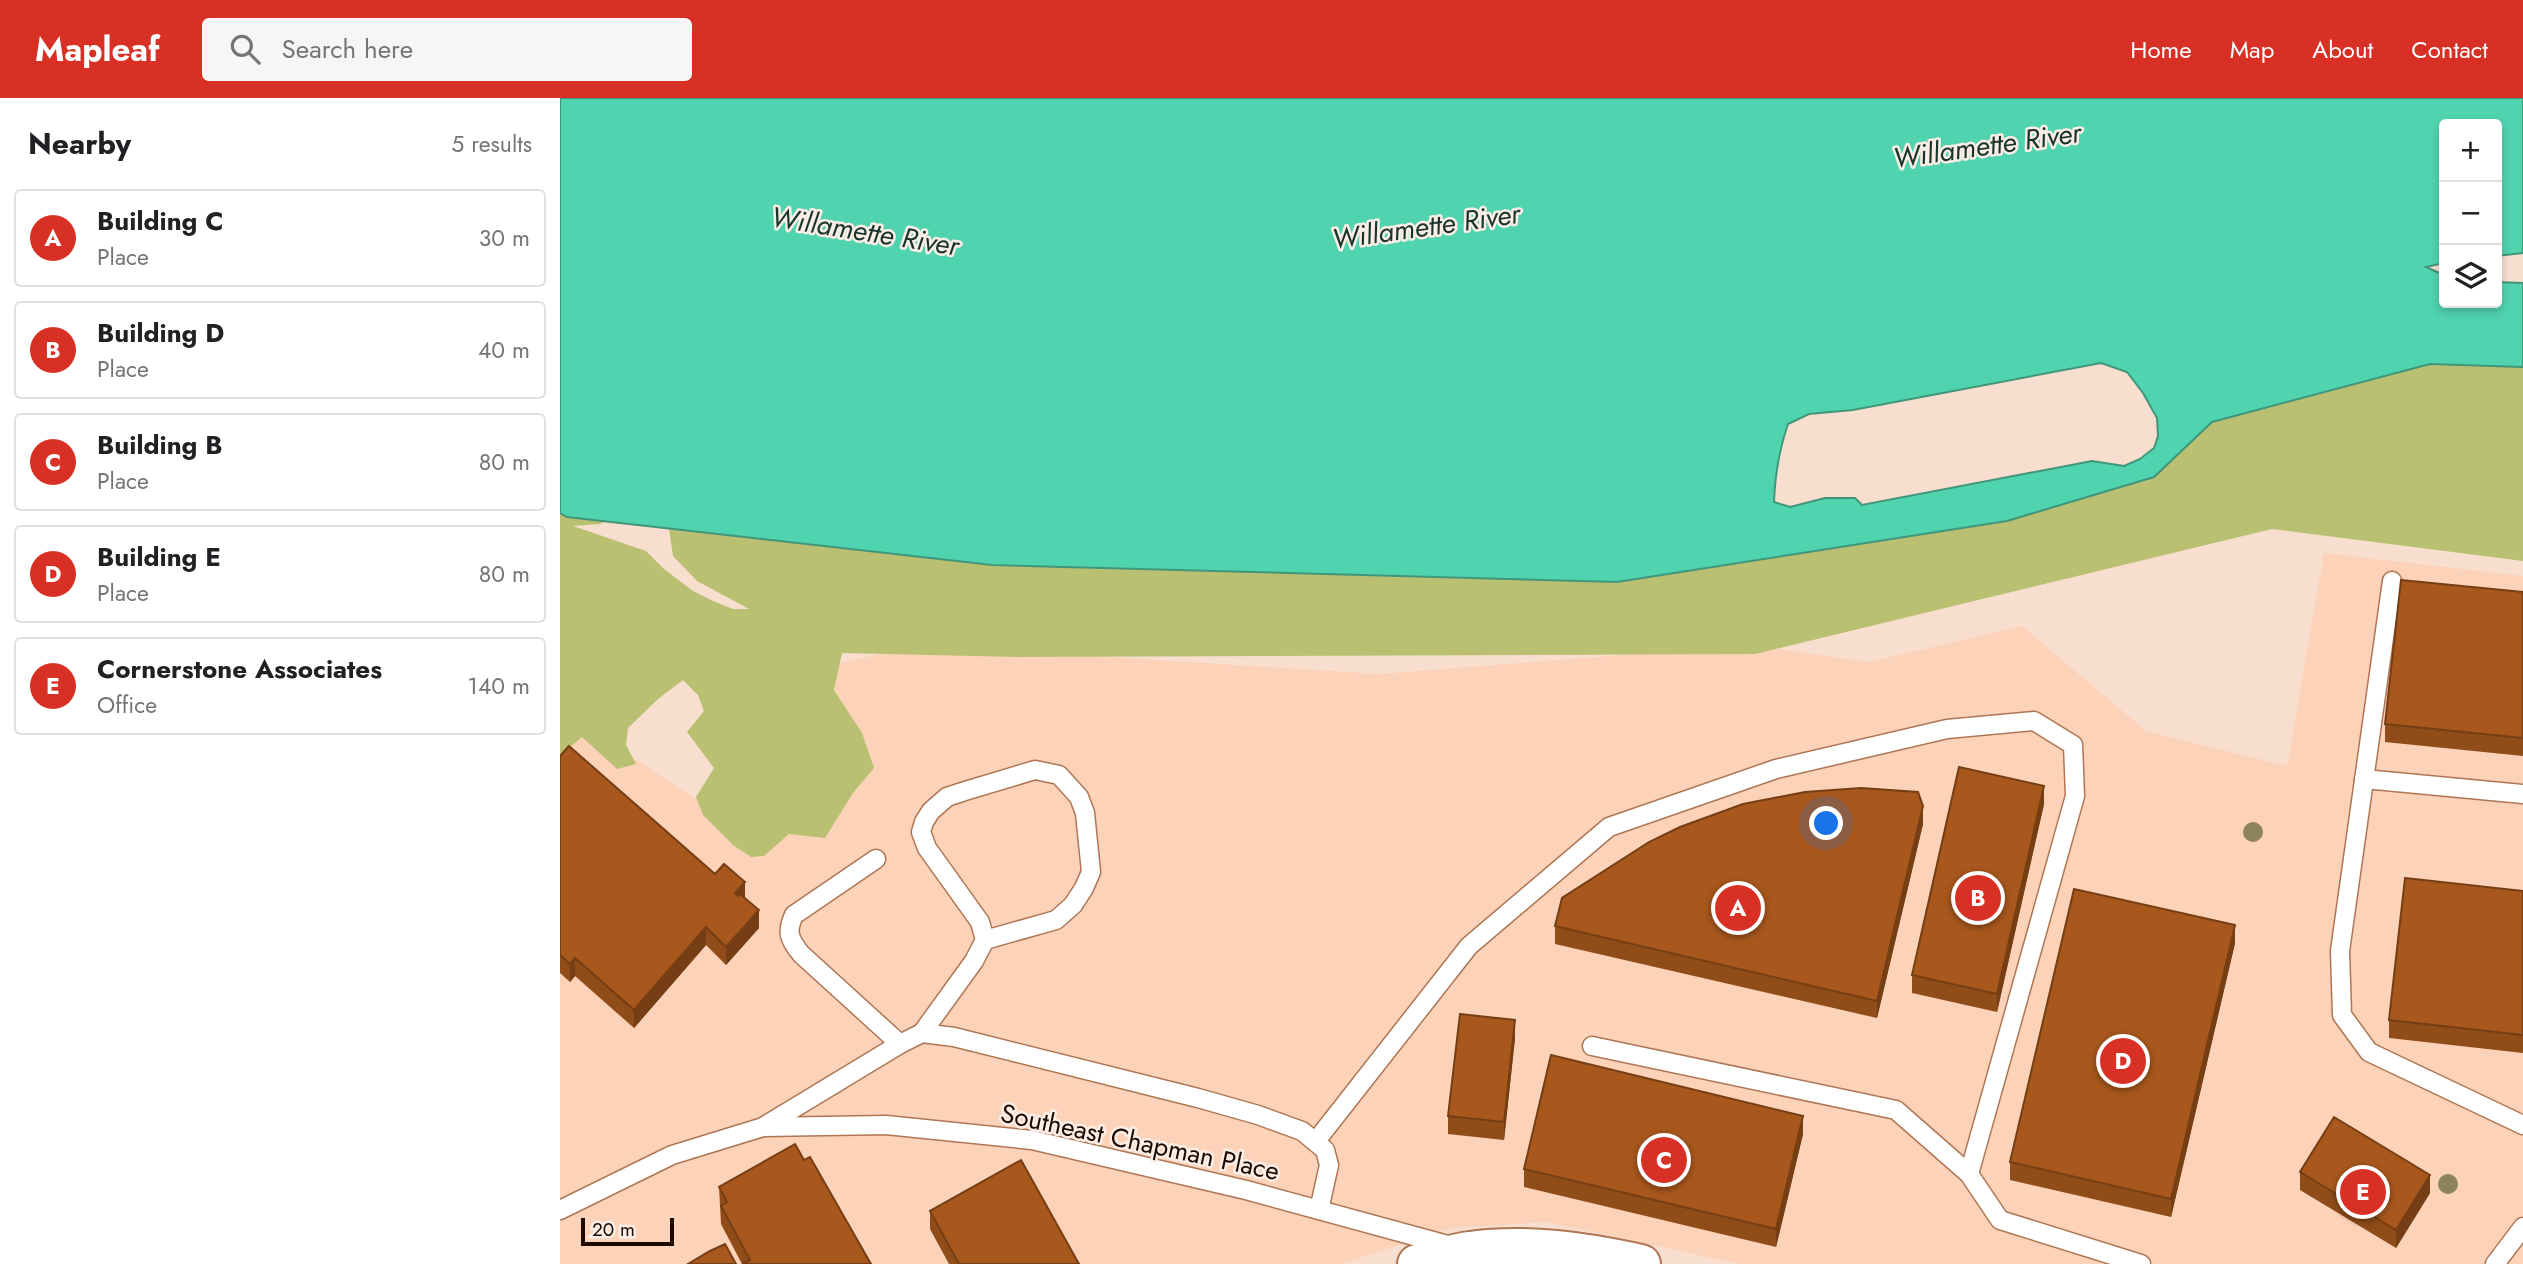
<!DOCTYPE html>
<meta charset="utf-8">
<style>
body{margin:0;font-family:Jost,sans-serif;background:#f6f6f6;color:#202124}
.controls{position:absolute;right:21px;top:21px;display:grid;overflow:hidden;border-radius:7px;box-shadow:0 4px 10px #0003}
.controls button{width:63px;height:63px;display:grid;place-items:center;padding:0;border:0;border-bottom:2px solid #e0e0e0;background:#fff;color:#202124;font:35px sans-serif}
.scale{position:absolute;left:21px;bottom:18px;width:93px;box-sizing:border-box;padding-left:7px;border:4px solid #1e0900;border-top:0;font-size:19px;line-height:24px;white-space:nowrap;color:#1e0900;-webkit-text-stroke:5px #fbeee6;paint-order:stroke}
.you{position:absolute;left:1267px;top:726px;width:24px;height:24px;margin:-18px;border:5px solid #fff;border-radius:50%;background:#1a73e8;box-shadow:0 0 0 10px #1a73e833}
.badge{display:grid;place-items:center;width:46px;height:46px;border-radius:50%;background:#d93025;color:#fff;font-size:23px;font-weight:700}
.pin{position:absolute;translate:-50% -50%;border:4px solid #fff;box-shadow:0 2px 7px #0006}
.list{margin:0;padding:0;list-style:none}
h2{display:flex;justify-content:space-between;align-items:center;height:91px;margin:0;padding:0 28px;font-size:30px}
h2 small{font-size:23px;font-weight:400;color:#757577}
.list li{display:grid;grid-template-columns:46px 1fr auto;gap:21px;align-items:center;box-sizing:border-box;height:98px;margin:0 14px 14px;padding:0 14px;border:2px solid #e0e0e0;border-radius:7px}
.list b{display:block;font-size:26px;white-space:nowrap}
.list p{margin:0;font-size:23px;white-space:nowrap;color:#757577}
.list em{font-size:23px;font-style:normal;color:#757577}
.icon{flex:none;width:38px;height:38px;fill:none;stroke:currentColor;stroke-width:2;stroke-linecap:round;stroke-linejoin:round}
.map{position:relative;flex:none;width:1963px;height:1166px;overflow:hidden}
header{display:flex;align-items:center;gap:42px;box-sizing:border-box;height:98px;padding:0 35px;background:#d93025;color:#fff}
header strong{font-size:33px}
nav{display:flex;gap:38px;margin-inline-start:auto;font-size:24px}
.search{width:490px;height:63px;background:#f6f6f6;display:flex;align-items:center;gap:18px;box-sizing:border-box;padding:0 24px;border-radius:7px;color:#757577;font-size:26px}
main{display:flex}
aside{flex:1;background:#fff}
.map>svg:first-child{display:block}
.built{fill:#fcd2b9}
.green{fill:#bac071}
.water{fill:#50d3af;stroke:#41967a;stroke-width:2;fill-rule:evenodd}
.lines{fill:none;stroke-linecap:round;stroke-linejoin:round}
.lane-casing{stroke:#ae7653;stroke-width:21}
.secondary-casing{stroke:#ae7653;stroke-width:42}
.lane{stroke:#fff;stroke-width:18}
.secondary{stroke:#fff;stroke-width:38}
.tree{fill:#8d835d}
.wall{fill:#904c19}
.shaded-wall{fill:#763e14}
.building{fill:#a8581d;stroke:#763e14;stroke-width:2}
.labels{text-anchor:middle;stroke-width:5;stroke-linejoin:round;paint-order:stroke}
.street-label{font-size:26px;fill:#1e0900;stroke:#fbeee6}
.water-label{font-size:28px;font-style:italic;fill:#19342c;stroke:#fbeee6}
</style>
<header>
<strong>Mapleaf</strong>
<div class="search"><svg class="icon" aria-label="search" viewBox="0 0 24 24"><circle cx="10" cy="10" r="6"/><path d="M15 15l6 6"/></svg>Search here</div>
<nav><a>Home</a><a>Map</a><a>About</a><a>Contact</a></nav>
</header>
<main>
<aside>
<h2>Nearby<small>5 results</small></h2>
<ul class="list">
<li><span class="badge">A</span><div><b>Building C</b><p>Place</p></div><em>30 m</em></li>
<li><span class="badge">B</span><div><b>Building D</b><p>Place</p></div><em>40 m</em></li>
<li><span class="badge">C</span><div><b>Building B</b><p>Place</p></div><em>80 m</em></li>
<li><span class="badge">D</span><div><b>Building E</b><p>Place</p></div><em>80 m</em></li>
<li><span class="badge">E</span><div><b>Cornerstone Associates</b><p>Office</p></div><em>140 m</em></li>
</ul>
</aside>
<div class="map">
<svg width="1963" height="1166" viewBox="0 0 1963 1166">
<rect width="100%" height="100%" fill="#f7decf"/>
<path class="built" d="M1764,455L1963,478V1166H1180L986,1124L892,1130L781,1166H0V639L18,624L210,749L279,627L272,567L330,554L453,553L820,576L1189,547L1309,564L1462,528L1586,633L1727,668Z"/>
<path class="green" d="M1870,266L1963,269V463L1712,431L1195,556L458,559L282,555L274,592L302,635L314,670L293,695L265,740L229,736L204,758L191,759L173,747L143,717L136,699L154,670L127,634L144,613L138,597L123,582L98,601L68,630L66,647L76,666L57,671L22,639L0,658V349L71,410L40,426L13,428L86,453L104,471L133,493L153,503L173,511H189L137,483L113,458L109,431L394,463L646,473L1057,484L1447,423L1594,379L1652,324Z"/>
<path class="water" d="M0,0H1963V155L1937,158V26H1884V165L1866,169L1884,177V205H1937V184L1963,185V269L1870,266L1652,324L1594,379L1447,423L1057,484L432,467L7,419L0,415ZM1541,265L1567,274L1583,295L1597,320L1598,338L1594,350L1580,361L1564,368L1532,363L1302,407L1295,400H1265L1230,409L1214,404C1215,376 1219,352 1228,326L1249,316L1293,312Z"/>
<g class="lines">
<g class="lane-casing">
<g id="lane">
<path d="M1832,483L1780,853L1782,917L1809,954L1963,1027"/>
<path d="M1804,681L1963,696"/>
<path d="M316,761L234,817C226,834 229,841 241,856L340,946"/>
<path d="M362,935L414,863L425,842L420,824L367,750L361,734L364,724L371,713L387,699L405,693L475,672L499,677L519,699L525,715L531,774L524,790L513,807L496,822L425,842"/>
<path d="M1032,948L1336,1012L1409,1076L1440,1122L1581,1166"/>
<path d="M203,1029L340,946L362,935L394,939L638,1000L698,1017L742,1033L765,1052L769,1067L759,1112"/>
<path d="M756,1043L909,848L1049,729L1216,671L1387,631L1474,623L1513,647L1515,698L1409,1076"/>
<path d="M0,1112L112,1057L203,1029L326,1027L472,1042L686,1092L891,1148"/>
<path d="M1935,1166L1963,1129"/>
</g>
</g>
<g class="secondary-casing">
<path id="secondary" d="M857,1166C874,1162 892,1155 910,1153C967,1145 1025,1154 1081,1166"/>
</g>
<use href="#lane" class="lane"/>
<use href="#secondary" class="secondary"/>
</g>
<g class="tree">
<circle cx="1693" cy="734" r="10"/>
<circle cx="1888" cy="1086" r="10"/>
</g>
<g class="wall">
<path d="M1963,494V658L1825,644V626Z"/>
<path d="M0,658L185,800L199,830L166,867L146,847L74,930L15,878L10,884L0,875Z"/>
<path d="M1484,706L1437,914L1352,895V877Z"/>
<path d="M1363,726L1317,920L995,846V828Z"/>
<path d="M1963,793V955L1829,940V922Z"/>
<path d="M1675,845L1611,1119L1450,1082V1064Z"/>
<path d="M955,940L944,1042L888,1036V1018Z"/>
<path d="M1243,1036L1216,1149L964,1089V1071Z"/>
<path d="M244,1062L311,1166H182L161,1126L159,1089Z"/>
<path d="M1740,1074L1870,1095L1836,1150L1740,1092Z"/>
<path d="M370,1113L519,1166H389L370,1131Z"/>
</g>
<g class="shaded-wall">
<path d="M1484,688V706L1437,914V896Z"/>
<path d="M1363,708V726L1317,920V903Z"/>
<path d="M185,784V802L175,795Z"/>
<path d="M199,812V830L166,867V849Z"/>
<path d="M1675,827V845L1611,1119V1101Z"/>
<path d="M146,829V847L74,930V912Z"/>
<path d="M15,860V878L10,884V866Z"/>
<path d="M955,922V940L944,1042V1024Z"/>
<path d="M1243,1018V1036L1216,1149V1131Z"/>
<path d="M1870,1077V1095L1836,1150V1132Z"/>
</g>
<g class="building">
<path d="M1841,482L1963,494V640L1825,626Z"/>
<path d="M9,648L155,776L164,766L185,784L175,795L178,798L180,796L199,812L166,849L146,829L74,912L15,860L10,866L0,857V658Z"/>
<path d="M1399,669L1484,688L1437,896L1352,877Z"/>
<path d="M1301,690L1358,694L1363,708L1317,903L995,828L1002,800L1089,744L1120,729L1183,706L1245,694Z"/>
<path d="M1845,780L1963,793V937L1829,922Z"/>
<path d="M1514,791L1675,827L1611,1101L1450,1064Z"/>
<path d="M900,916L955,922L944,1024L888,1018Z"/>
<path d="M991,957L1243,1018L1216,1131L964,1071Z"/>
<path d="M1774,1019L1870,1077L1836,1132L1740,1074Z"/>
<path d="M235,1046L244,1062L250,1059L311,1166H182L190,1162L161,1108L167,1104L159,1089Z"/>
<path d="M461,1062L519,1166H399L370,1113Z"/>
<path d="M165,1146L176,1166H128L150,1153Z"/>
</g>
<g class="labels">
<g class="street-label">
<text transform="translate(580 1044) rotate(12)" y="9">Southeast Chapman Place</text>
</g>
<g class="water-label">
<text transform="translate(1427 47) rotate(-8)" y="10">Willamette River</text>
<text transform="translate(866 128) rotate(-8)" y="10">Willamette River</text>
<text transform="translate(305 133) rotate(9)" y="10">Willamette River</text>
</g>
</g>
</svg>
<div class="controls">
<button>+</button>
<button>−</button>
<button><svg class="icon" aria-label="layers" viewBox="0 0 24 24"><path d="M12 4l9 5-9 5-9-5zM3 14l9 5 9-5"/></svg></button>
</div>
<div class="scale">20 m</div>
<div class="you"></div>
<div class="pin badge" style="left:1178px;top:810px">A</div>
<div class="pin badge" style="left:1418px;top:800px">B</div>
<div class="pin badge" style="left:1104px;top:1062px">C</div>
<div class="pin badge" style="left:1563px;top:963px">D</div>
<div class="pin badge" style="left:1803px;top:1094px">E</div>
</div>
</main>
